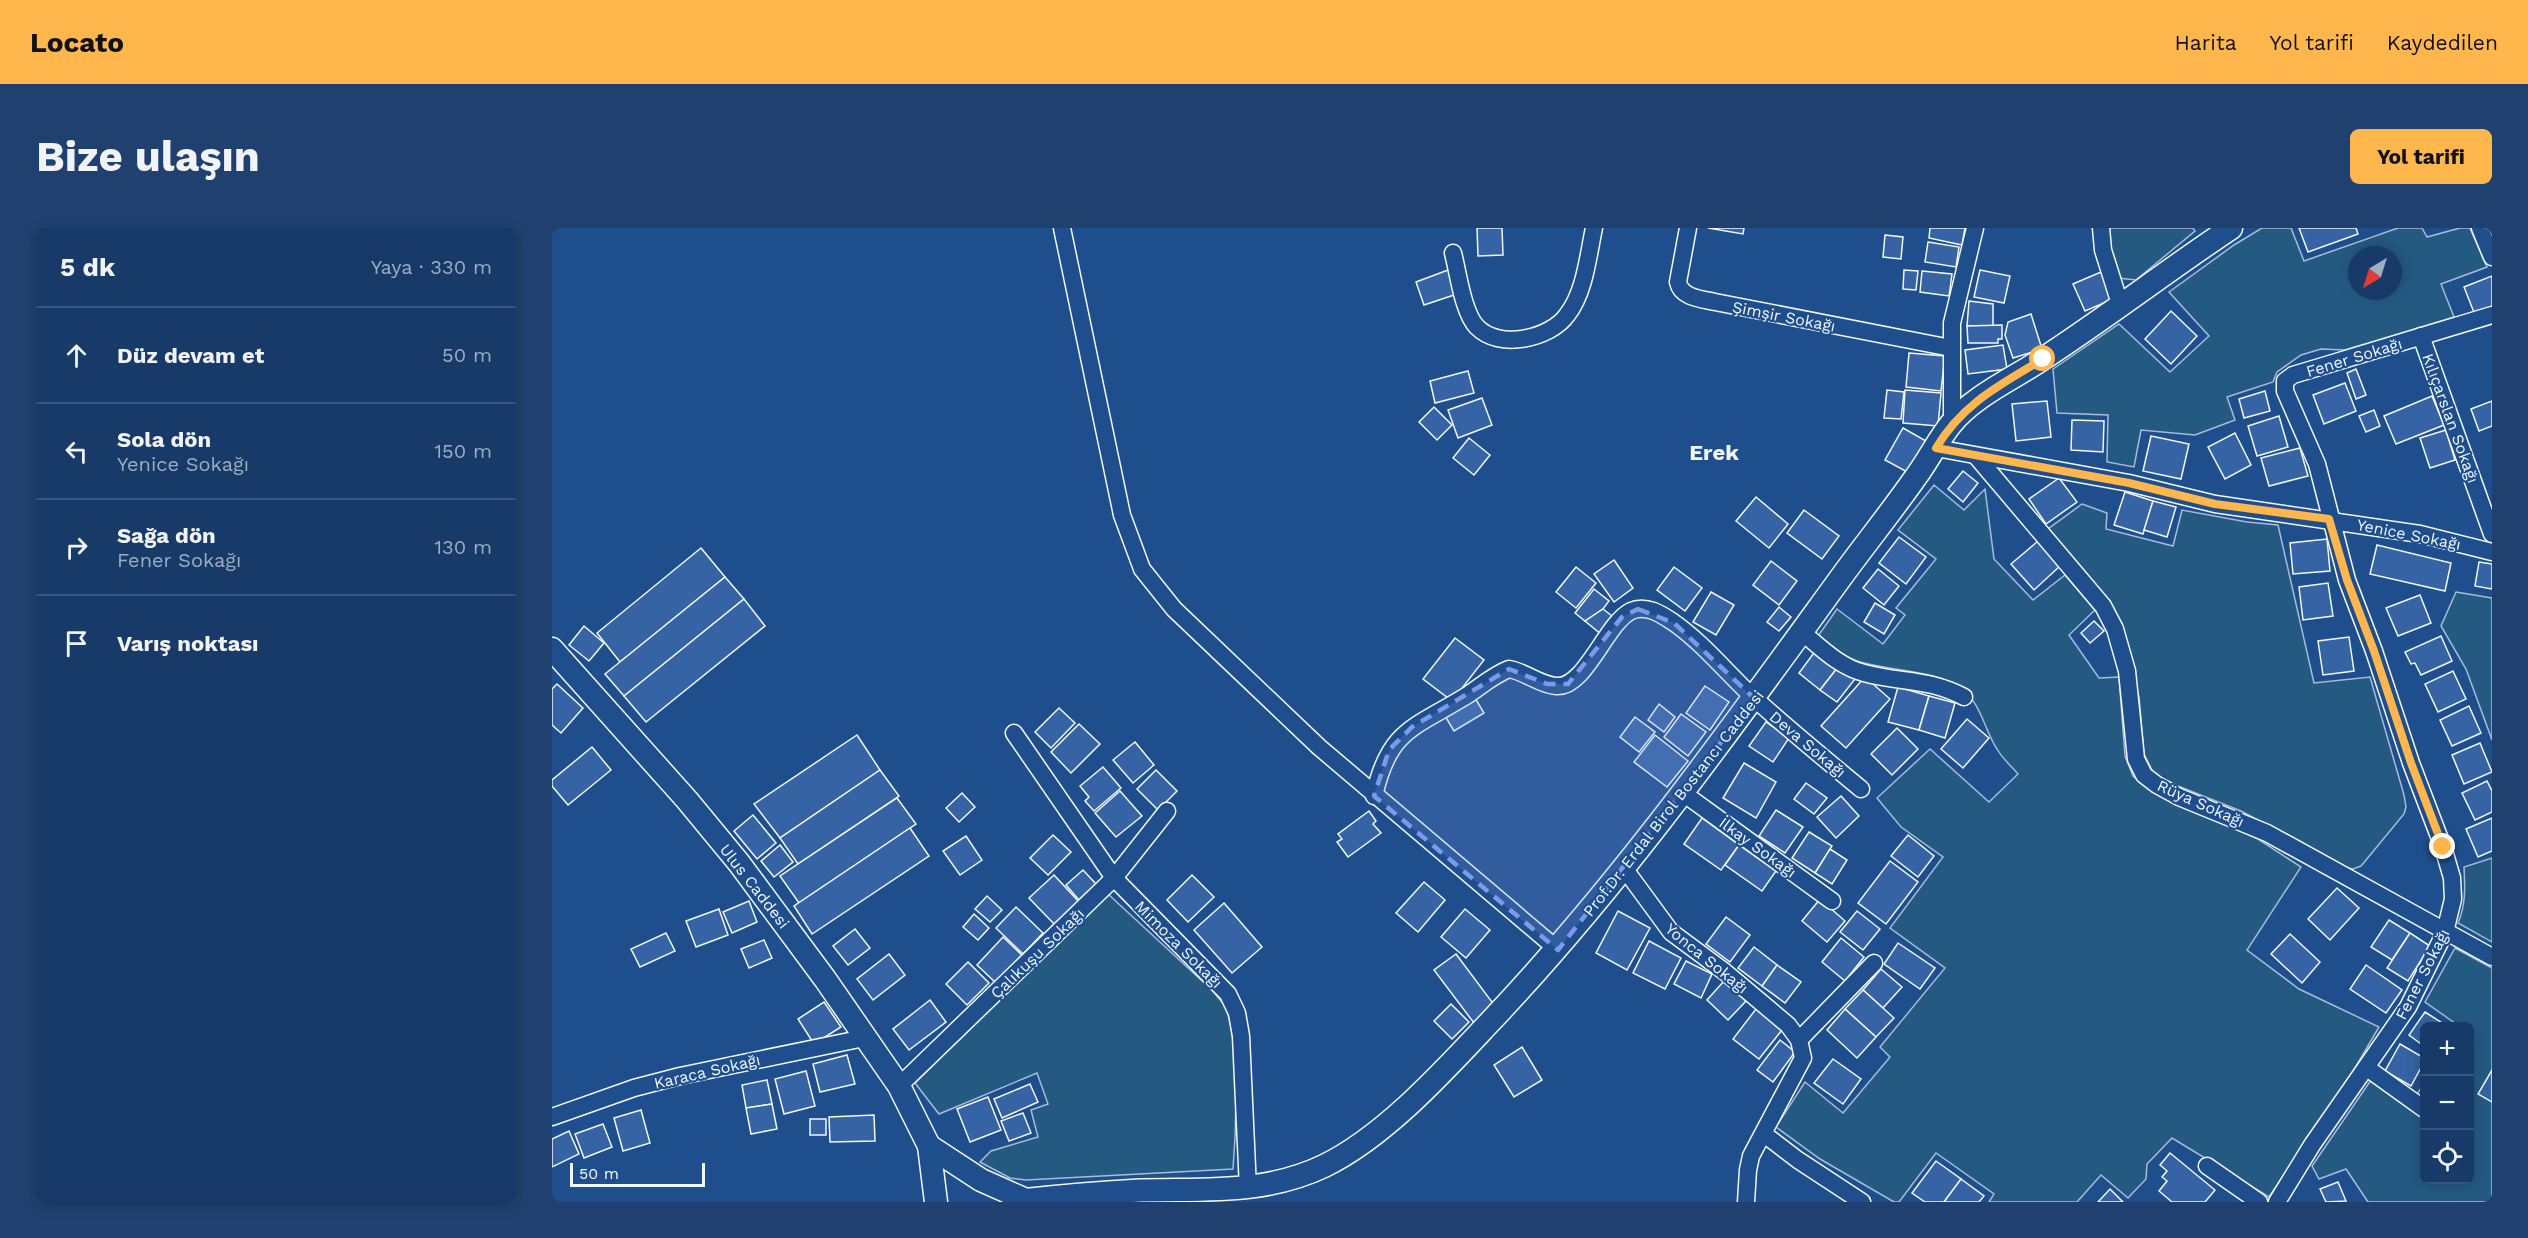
<!DOCTYPE html>
<html lang="tr">
<meta charset="utf-8">
<style>
body{margin:0;font-family:"Work Sans",sans-serif;background:#20416f;color:#f1f3f6}
.controls{position:absolute;right:18px;bottom:18px;display:grid;overflow:hidden;border-radius:9px;box-shadow:0 3px 15px #0003}
.controls button{width:54px;height:54px;display:grid;place-items:center;padding:0;border:0;border-bottom:2px solid #36547d;background:#173a69;color:#f1f3f6;font:30px sans-serif}
.compass{position:absolute;left:1796px;top:18px;width:54px;height:54px;border-radius:50%;background:#173a69;box-shadow:0 3px 15px #0003;rotate:218deg}
.scale{position:absolute;left:18px;bottom:15px;width:135px;box-sizing:border-box;padding-left:6px;border:3px solid #f2f6ff;border-top:0;font-size:16px;line-height:21px;white-space:nowrap;color:#f2f6ff;-webkit-text-stroke:4px #1f4e8c;paint-order:stroke}
.stop{position:absolute;width:18px;height:18px;margin:-14px;border:4px solid #ffb74d;border-radius:50%;background:#fff}
.stop.end{background:#ffb74d;border-color:#fff;box-shadow:0 2px 6px #0008}
.list{margin:0;padding:0;list-style:none}
h2{display:flex;justify-content:space-between;align-items:center;height:78px;margin:0;padding:0 24px;font-size:26px}
h2 small{font-size:20px;font-weight:400;color:#9eadc0}
.list li{display:grid;grid-template-columns:39px 1fr auto;gap:18px;align-items:center;box-sizing:border-box;height:96px;padding:0 24px;border-top:2px solid #36547d}
.list b{display:block;font-size:22px;white-space:nowrap}
.list p{margin:0;font-size:20px;white-space:nowrap;color:#9eadc0}
.list em{font-size:20px;font-style:normal;color:#9eadc0}
.icon{flex:none;width:33px;height:33px;fill:none;stroke:currentColor;stroke-width:2;stroke-linecap:round;stroke-linejoin:round}
.map{position:relative;flex:none;width:1940px;height:974px;overflow:hidden;border-radius:9px}
header{display:flex;align-items:center;gap:36px;box-sizing:border-box;height:84px;padding:0 30px;background:#ffb74d;color:#111}
header strong{font-size:28px}
nav{display:flex;gap:33px;margin-inline-start:auto;font-size:21px}
.intro{display:flex;align-items:center;justify-content:space-between;box-sizing:border-box;height:144px;padding:0 36px}
h1{margin:0;font-size:42px}
.button{padding:15px 27px;border-radius:9px;background:#ffb74d;color:#111;font-size:21px;font-weight:700}
main{display:flex;gap:36px;padding:0 36px}
aside{flex:1;background:#173a69;border-radius:9px;box-shadow:0 3px 15px #0003}
.map>svg:first-child{display:block}
.green{fill:#245a82;stroke:#a8bbd7;stroke-width:1.5;fill-rule:evenodd}
.building{fill:#3563a3;stroke:#f2f6ff;stroke-width:1.5}
.lines{fill:none;stroke-linecap:round;stroke-linejoin:round}
.street-casing{stroke:#f2f6ff;stroke-width:19}
.secondary-casing{stroke:#f2f6ff;stroke-width:25}
.street{stroke:#1f4e8c;stroke-width:16}
.secondary{stroke:#1f4e8c;stroke-width:22}
.route{stroke:#ffb74d;stroke-width:8}
.marked{fill:#7d9aea;fill-opacity:0.2;stroke:#7d9aea;stroke-width:4.5;stroke-dasharray:12 8;stroke-linejoin:round}
.labels{text-anchor:middle;stroke-width:4.5;stroke-linejoin:round;paint-order:stroke}
.street-label{font-size:16px;fill:#f2f6ff;stroke:#1f4e8c}
.district-label{font-size:22px;font-weight:bold;fill:#f2f6ff;stroke:#1f4e8c}
</style>
<header>
<strong>Locato</strong>
<nav><a>Harita</a><a>Yol tarifi</a><a>Kaydedilen</a></nav>
</header>
<div class="intro"><h1>Bize ulaşın</h1><a class="button">Yol tarifi</a></div>
<main>
<aside>
<h2>5 dk<small>Yaya · 330 m</small></h2>
<ul class="list">
<li><svg class="icon" aria-label="ahead" viewBox="0 0 24 24"><path d="M12 20V5M6 11l6-6 6 6"/></svg><div><b>Düz devam et</b></div><em>50 m</em></li>
<li><svg class="icon" aria-label="left" viewBox="0 0 24 24"><path d="M17 20v-9H6M10 6l-5 5 5 5"/></svg><div><b>Sola dön</b><p>Yenice Sokağı</p></div><em>150 m</em></li>
<li><svg class="icon" aria-label="right" viewBox="0 0 24 24"><path d="M7 20v-9h11M14 6l5 5-5 5"/></svg><div><b>Sağa dön</b><p>Fener Sokağı</p></div><em>130 m</em></li>
<li><svg class="icon" aria-label="arrive" viewBox="0 0 24 24"><path d="M6 21V4h12l-3 4 3 4H6"/></svg><div><b>Varış noktası</b></div></li>
</ul>
</aside>
<div class="map">
<svg width="1940" height="974" viewBox="0 0 1940 974">
<rect width="100%" height="100%" fill="#1f4e8c"/>
<g class="green">
<path d="M1557,0H1641L1643,3L1584,52L1566,50L1560,32Z"/>
<path d="M1710,0H1739L1752,33L1846,0H1870L1875,9L1908,0H1918L1935,39L1889,56L1902,89L1793,122L1769,121L1749,127L1725,144L1721,154L1675,169L1683,192L1643,207L1589,202L1582,239L1555,234L1556,187L1505,185L1501,141L1567,96L1618,144L1657,108L1617,64L1682,17ZM1805,27H1841V63H1805Z"/>
<path d="M1382,257L1412,282L1433,261L1442,331L1481,372L1513,347L1543,382L1517,407L1547,450L1567,449L1573,528L1581,548L1595,560L1706,611L1749,639L1695,722L1747,761L1827,799L1803,840L1717,969L1620,910L1595,936L1594,951L1576,970L1549,947L1525,974H1437L1442,966L1384,925L1347,974H1342L1268,931L1224,899L1253,854L1291,885L1338,829L1328,819L1393,740L1338,700L1391,629L1349,599L1325,570L1378,521L1437,574L1466,546C1459,538 1450,530 1445,521C1433,503 1429,476 1411,462C1382,440 1338,444 1305,433C1291,428 1278,417 1266,408L1285,381L1331,416L1353,387L1344,380L1384,331L1346,302Z"/>
<path d="M1530,276L1555,285L1554,301L1621,318L1630,282L1695,294L1726,297L1762,455L1818,449L1852,567L1854,579L1852,586L1809,638L1801,641L1796,640L1689,583L1626,558L1602,546L1592,526L1587,469L1569,394L1555,370L1496,301Z"/>
<path d="M1904,364L1940,370V512L1914,441L1889,398Z"/>
<path d="M1940,630V714L1906,695C1914,677 1913,659 1912,639Z"/>
<path d="M556,666L662,764C665,769 671,774 673,779C688,810 684,905 681,941L474,952L458,950L428,934L439,923L486,909L479,882L496,876L485,845L387,886L363,855Z"/>
<path d="M1903,720L1940,740V974H1816L1794,941L1767,951L1760,938L1819,852L1856,879L1872,856V952H1918V798H1907L1873,774Z"/>
</g>
<g class="building">
<path d="M925,0H950L951,27L926,28Z"/>
<path d="M1156,0H1192L1191,6Z"/>
<path d="M1378,0H1413L1410,17L1377,10Z"/>
<path d="M1747,0H1804L1806,6L1756,24Z"/>
<path d="M1333,7L1351,9L1349,31L1331,29Z"/>
<path d="M1376,14L1407,19L1404,39L1373,34Z"/>
<path d="M896,42L905,66L872,77L864,54Z"/>
<path d="M1352,42L1366,43L1364,62L1351,61Z"/>
<path d="M1428,42L1458,48L1452,75L1422,69Z"/>
<path d="M1370,43L1400,46L1397,68L1368,64Z"/>
<path d="M1549,44L1561,71L1533,83L1521,56Z"/>
<path d="M1940,48V81L1923,87L1912,59Z"/>
<path d="M1417,73L1441,76V98H1415Z"/>
<path d="M1619,83L1645,108L1619,136L1593,111Z"/>
<path d="M1479,86L1490,121L1461,130L1453,107L1456,94Z"/>
<path d="M1450,97V111H1446V115H1416L1415,98Z"/>
<path d="M1451,117L1455,141L1416,146L1413,122Z"/>
<path d="M1357,125L1393,128L1389,163L1354,159Z"/>
<path d="M1804,141L1814,167L1804,171L1795,145Z"/>
<path d="M916,143L922,165L883,175L878,153Z"/>
<path d="M1793,155L1804,183L1772,196L1761,167Z"/>
<path d="M1335,162L1352,164L1349,191L1332,190Z"/>
<path d="M1353,162L1389,165L1386,198L1351,195Z"/>
<path d="M1713,163L1718,183L1692,190L1687,171Z"/>
<path d="M1880,168L1892,197L1844,216L1832,188Z"/>
<path d="M930,170L940,197L906,210L896,182Z"/>
<path d="M1495,173L1499,209L1464,213L1460,176Z"/>
<path d="M1940,173V198L1927,203L1919,181Z"/>
<path d="M882,179L900,197L885,212L867,194Z"/>
<path d="M1822,182L1828,198L1814,204L1807,188Z"/>
<path d="M1727,188L1736,219L1705,228L1696,198Z"/>
<path d="M1520,192L1552,193L1551,224L1519,222Z"/>
<path d="M1351,200L1374,213L1357,245L1333,232Z"/>
<path d="M1894,202L1903,232L1878,240L1868,210Z"/>
<path d="M1683,205L1699,237L1673,251L1656,219Z"/>
<path d="M1599,208L1637,216L1629,251L1591,243Z"/>
<path d="M917,210L938,227L922,247L901,230Z"/>
<path d="M1748,220L1756,248L1717,258L1709,230Z"/>
<path d="M1411,243L1426,255L1411,274L1396,261Z"/>
<path d="M1507,250L1525,274L1494,296L1477,271Z"/>
<path d="M1573,264L1601,273L1591,306L1562,297Z"/>
<path d="M1204,269L1236,296L1217,320L1184,293Z"/>
<path d="M1601,273L1624,279L1615,309L1592,302Z"/>
<path d="M1252,282L1287,308L1270,331L1235,305Z"/>
<path d="M1347,309L1374,329L1354,356L1327,335Z"/>
<path d="M1775,311L1778,343L1741,346L1738,315Z"/>
<path d="M1486,313L1508,338L1482,362L1459,336Z"/>
<path d="M1825,317L1899,335L1893,363L1818,346Z"/>
<path d="M149,320L173,349L68,434L45,405Z"/>
<path d="M1062,332L1081,360L1062,374L1042,346Z"/>
<path d="M1219,333L1245,353L1227,377L1201,357Z"/>
<path d="M1927,334L1940,336V361L1923,358Z"/>
<path d="M1024,339L1044,355L1024,380L1004,364Z"/>
<path d="M1122,339L1150,360L1133,383L1105,362Z"/>
<path d="M1326,341L1347,358L1332,377L1311,360Z"/>
<path d="M173,349L192,371L72,468L53,446Z"/>
<path d="M1776,355L1781,388L1751,392L1747,359Z"/>
<path d="M1042,361L1057,373L1051,381L1033,393L1023,385Z"/>
<path d="M1159,364L1182,377L1164,407L1141,394Z"/>
<path d="M1868,367L1879,395L1846,408L1834,380Z"/>
<path d="M192,371L213,398L94,494L72,468Z"/>
<path d="M1323,375L1343,387L1332,406L1312,394Z"/>
<path d="M1227,379L1239,389L1227,403L1215,394Z"/>
<path d="M1051,381L1064,391L1050,407L1033,393Z"/>
<path d="M1542,393L1552,403L1538,415L1529,405Z"/>
<path d="M32,398L52,415L37,433L17,417Z"/>
<path d="M1889,408L1900,433L1869,447L1863,435L1859,436L1853,424Z"/>
<path d="M1797,409L1802,443L1771,447L1766,413Z"/>
<path d="M903,410L932,432L900,473L871,451Z"/>
<path d="M1264,422L1286,439L1268,462L1247,445Z"/>
<path d="M1286,439L1303,451L1285,474L1268,462Z"/>
<path d="M1901,443L1914,471L1886,484L1873,456Z"/>
<path d="M1313,449L1338,471L1294,520L1269,498Z"/>
<path d="M5,456L31,480L9,505L0,497V461Z"/>
<path d="M1153,458L1177,474L1158,502L1134,485Z"/>
<path d="M1346,459L1377,468L1367,502L1336,494Z"/>
<path d="M1377,468L1403,475L1393,510L1367,502Z"/>
<path d="M923,470L932,485L902,503L893,488Z"/>
<path d="M1107,476L1123,489L1112,504L1096,492Z"/>
<path d="M1917,478L1929,505L1900,518L1888,492Z"/>
<path d="M507,480L523,495L499,520L483,504Z"/>
<path d="M1129,486L1154,504L1136,528L1112,509Z"/>
<path d="M1083,489L1103,504L1087,524L1068,509Z"/>
<path d="M1415,491L1437,510L1411,540L1389,521Z"/>
<path d="M1214,494L1237,510L1221,534L1197,518Z"/>
<path d="M527,496L548,516L519,545L499,524Z"/>
<path d="M1345,500L1366,521L1340,547L1319,526Z"/>
<path d="M305,507L328,542L228,610L202,576Z"/>
<path d="M1103,507L1136,533L1115,559L1082,534Z"/>
<path d="M583,514L602,537L581,555L561,532Z"/>
<path d="M1928,515L1940,544L1912,556L1900,527Z"/>
<path d="M40,519L59,542L16,577L0,558V552Z"/>
<path d="M1192,535L1224,554L1204,590L1171,570Z"/>
<path d="M551,539L569,560L542,583L533,573L537,569L528,558Z"/>
<path d="M328,542L347,568L246,636L228,610Z"/>
<path d="M604,542L625,563L606,582L585,561Z"/>
<path d="M1935,553L1940,563V584L1923,592L1910,565Z"/>
<path d="M1254,555L1275,570L1262,586L1242,571Z"/>
<path d="M568,563L590,588L564,609L543,585Z"/>
<path d="M410,565L423,579L407,594L394,580Z"/>
<path d="M1289,568L1307,588L1284,610L1265,589Z"/>
<path d="M345,570L364,596L247,675L228,648Z"/>
<path d="M1224,582L1251,599L1233,625L1207,608Z"/>
<path d="M817,583L824,593L821,596L829,605L796,629L785,614L790,611L786,606Z"/>
<path d="M201,587L224,615L205,631L182,603Z"/>
<path d="M1150,590L1187,617L1169,642L1132,616Z"/>
<path d="M1940,590V623L1926,629L1914,601Z"/>
<path d="M358,600L377,628L260,706L242,678Z"/>
<path d="M1257,604L1280,618L1263,645L1240,630Z"/>
<path d="M501,607L519,624L496,647L478,630Z"/>
<path d="M1356,607L1382,628L1366,649L1339,628Z"/>
<path d="M414,608L430,632L408,647L391,623Z"/>
<path d="M228,617L241,634L222,649L209,633Z"/>
<path d="M1187,617L1224,643L1210,663L1173,637Z"/>
<path d="M1278,621L1295,632L1280,656L1263,645Z"/>
<path d="M1338,633L1366,654L1334,696L1306,675Z"/>
<path d="M531,642L544,656L527,672L514,657Z"/>
<path d="M502,647L528,675L504,698L477,670Z"/>
<path d="M640,647L662,669L636,694L615,672Z"/>
<path d="M872,654L893,672L866,704L844,685Z"/>
<path d="M1785,660L1807,680L1778,712L1756,691Z"/>
<path d="M435,668L450,682L438,694L423,681Z"/>
<path d="M1268,671L1293,693L1275,714L1250,693Z"/>
<path d="M197,673L205,694L180,705L171,684Z"/>
<path d="M672,675L710,719L680,745L642,702Z"/>
<path d="M464,679L491,705L471,726L444,700Z"/>
<path d="M167,681L176,707L144,719L134,693Z"/>
<path d="M913,681L938,702L914,730L889,709Z"/>
<path d="M1066,683L1098,700L1075,742L1044,725Z"/>
<path d="M1305,683L1328,701L1311,722L1288,704Z"/>
<path d="M422,686L437,700L426,712L411,699Z"/>
<path d="M1174,689L1198,707L1178,734L1154,716Z"/>
<path d="M1837,692L1858,705L1840,732L1819,719Z"/>
<path d="M303,701L318,720L296,737L281,718Z"/>
<path d="M114,705L123,723L88,739L79,721Z"/>
<path d="M1858,705L1878,718L1856,753L1835,740Z"/>
<path d="M1738,706L1768,734L1750,755L1719,726Z"/>
<path d="M451,709L471,728L445,756L425,737Z"/>
<path d="M1289,710L1312,729L1293,753L1270,734Z"/>
<path d="M212,712L220,730L197,740L189,721Z"/>
<path d="M1097,713L1129,730L1113,761L1081,745Z"/>
<path d="M1346,715L1383,740L1368,761L1332,736Z"/>
<path d="M1202,719L1225,737L1210,758L1186,740Z"/>
<path d="M337,726L353,747L321,772L305,751Z"/>
<path d="M904,726L943,778L922,795L882,742Z"/>
<path d="M1134,733L1160,746L1149,770L1122,756Z"/>
<path d="M416,734L437,755L415,777L394,756Z"/>
<path d="M1225,737L1249,754L1233,775L1210,758Z"/>
<path d="M1814,737L1850,762L1834,785L1798,761Z"/>
<path d="M1329,741L1350,759L1331,780L1311,762Z"/>
<path d="M1172,753L1194,773L1176,792L1155,772Z"/>
<path d="M1311,762L1342,790L1324,809L1293,781Z"/>
<path d="M378,772L394,794L357,822L341,801Z"/>
<path d="M272,774L289,799L262,816L246,791Z"/>
<path d="M899,776L917,794L900,811L882,793Z"/>
<path d="M1204,781L1230,802L1207,831L1181,811Z"/>
<path d="M1293,781L1324,809L1305,830L1275,802Z"/>
<path d="M1873,784L1895,798H1872V818L1857,807Z"/>
<path d="M1228,812L1243,824L1221,854L1205,842Z"/>
<path d="M1848,816L1872,830V834L1859,858L1833,843Z"/>
<path d="M970,819L990,852L962,869L942,837Z"/>
<path d="M295,827L303,856L268,864L261,836Z"/>
<path d="M1281,831L1309,851L1291,876L1262,855Z"/>
<path d="M1940,842V874L1926,866Z"/>
<path d="M254,843L263,878L232,886L223,851Z"/>
<path d="M215,852L220,876L194,880L190,857Z"/>
<path d="M478,856L486,874L450,890L442,871Z"/>
<path d="M436,869L449,902L418,914L405,881Z"/>
<path d="M220,876L225,901L199,906L194,880Z"/>
<path d="M89,882L98,915L71,923L62,890Z"/>
<path d="M471,885L479,905L457,913L449,893Z"/>
<path d="M322,887L323,913L278,914L277,889Z"/>
<rect x="258" y="891" width="16" height="16"/>
<path d="M51,896L60,919L32,930L23,906Z"/>
<path d="M17,903L27,926L0,939V911Z"/>
<path d="M1618,925L1663,962L1653,974H1620L1607,963L1615,953L1610,949L1615,943L1608,937Z"/>
<path d="M1384,933L1409,951L1392,974H1373L1360,965Z"/>
<path d="M1409,951L1432,968L1427,974H1392Z"/>
<path d="M1786,954L1794,973L1774,974L1768,961Z"/>
<path d="M1558,961L1571,974H1546Z"/>
</g>
<g class="lines">
<g class="street-casing">
<g id="street">
<path d="M510,0L570,287L590,341L622,381L767,519L1006,722"/>
<path d="M1136,0L1126,54C1129,70 1150,71 1163,74L1399,120"/>
<path d="M1549,0L1551,22L1568,76"/>
<path d="M1928,0L1940,29"/>
<path d="M901,25C906,44 911,85 925,99C947,122 998,111 1015,87C1033,64 1036,28 1042,0"/>
<path d="M1869,108L1940,306"/>
<path d="M1400,194V95L1423,0"/>
<path d="M1384,220L1577,255L1663,276L1868,306L1940,324"/>
<path d="M1424,228L1551,378L1563,401L1575,443L1584,531L1592,547L1605,557L1627,569L1715,605L1940,729"/>
<path d="M1250,404C1269,420 1288,439 1312,445C1349,455 1376,450 1412,469"/>
<path d="M462,505L562,650L676,766L685,785L689,808L696,961"/>
<path d="M1131,565L1280,673"/>
<path d="M822,568C837,501 862,500 914,468C928,459 941,447 957,441C974,444 988,457 1004,458C1033,461 1054,395 1079,383C1094,376 1109,386 1121,394C1151,415 1175,445 1201,469C1236,501 1273,531 1309,561"/>
<path d="M1072,640L1119,704L1173,744L1236,797L1247,812L1251,830L1199,928L1196,942L1194,974"/>
<path d="M1247,812L1322,735"/>
<path d="M1815,840L1872,881"/>
<path d="M347,858L562,650L615,583"/>
<path d="M0,889L82,860L128,848L312,810"/>
<path d="M1212,906L1246,932L1310,974"/>
<path d="M1655,938L1707,974"/>
<path d="M1725,974L1760,917L1856,779L1893,704L1901,671L1900,650L1891,619L1859,535L1822,423L1795,352L1765,236L1733,163V153L1741,147L1940,87"/>
</g>
</g>
<g class="secondary-casing">
<g id="secondary">
<path d="M0,421L135,572L187,635L273,751L347,858L377,918"/>
<path d="M384,974L377,918L429,952L474,972"/>
<path d="M471,974L474,972C509,968 545,965 580,963C647,960 709,968 772,938C832,909 891,844 937,795C1068,657 1178,502 1290,348C1314,315 1340,283 1363,250C1376,233 1386,212 1399,196C1423,167 1461,151 1492,130C1555,89 1616,42 1679,0"/>
</g>
</g>
<use href="#street" class="street"/>
<use href="#secondary" class="secondary"/>
</g>
<g class="lines">
<path class="route" d="M1491,131C1448,157 1411,175 1384,220L1577,255L1663,276L1777,291L1795,352L1822,423L1859,535L1891,619"/>
</g>
<path class="marked" d="M1086,381L1122,395L1203,471L1006,722L822,568L837,522L860,499L957,441L995,456H1016L1070,389Z"/>
<g class="labels">
<g class="street-label">
<text transform="translate(1232 88) rotate(11)" y="6">Şimşir Sokağı</text>
<text transform="translate(1802 129) rotate(-17)" y="6">Fener Sokağı</text>
<text transform="translate(1899 190) rotate(70)" y="6">Kılıçarslan Sokağı</text>
<text transform="translate(1857 306) rotate(11)" y="6">Yenice Sokağı</text>
<text transform="translate(1256 516) rotate(40)" y="6">Deva Sokağı</text>
<text transform="translate(1121 575) rotate(-52)" y="6">Prof.Dr. Erdal Birol Bostancı Caddesi</text>
<text transform="translate(1649 575) rotate(24)" y="6">Rüya Sokağı</text>
<text transform="translate(1206 619) rotate(36)" y="6">İlkay Sokağı</text>
<text transform="translate(203 658) rotate(52)" y="6">Ulus Caddesi</text>
<text transform="translate(627 716) rotate(45)" y="6">Mimoza Sokağı</text>
<text transform="translate(485 725) rotate(-44)" y="6">Çalıkuşu Sokağı</text>
<text transform="translate(1155 730) rotate(39)" y="6">Yonca Sokağı</text>
<text transform="translate(1870 746) rotate(-63)" y="6">Fener Sokağı</text>
<text transform="translate(155 843) rotate(-13)" y="6">Karaca Sokağı</text>
</g>
<g class="district-label">
<text x="1162" y="232">Erek</text>
</g>
</g>
</svg>
<div class="controls">
<button>+</button>
<button>−</button>
<button><svg class="icon" aria-label="locate" viewBox="0 0 24 24"><circle cx="12" cy="12" r="6"/><path d="M12 2v4M12 18v4M2 12h4M18 12h4"/></svg></button>
</div>
<svg class="compass" viewBox="-18 -18 36 36"><path d="M0-13l5 13h-10z" fill="#e53935"/><path d="M0 13l5-13h-10z" fill="#9eadc0"/></svg>
<div class="scale">50 m</div>
<div class="stop" style="left:1491px;top:131px"></div>
<div class="stop end" style="left:1891px;top:619px"></div>
</div>
</main>
